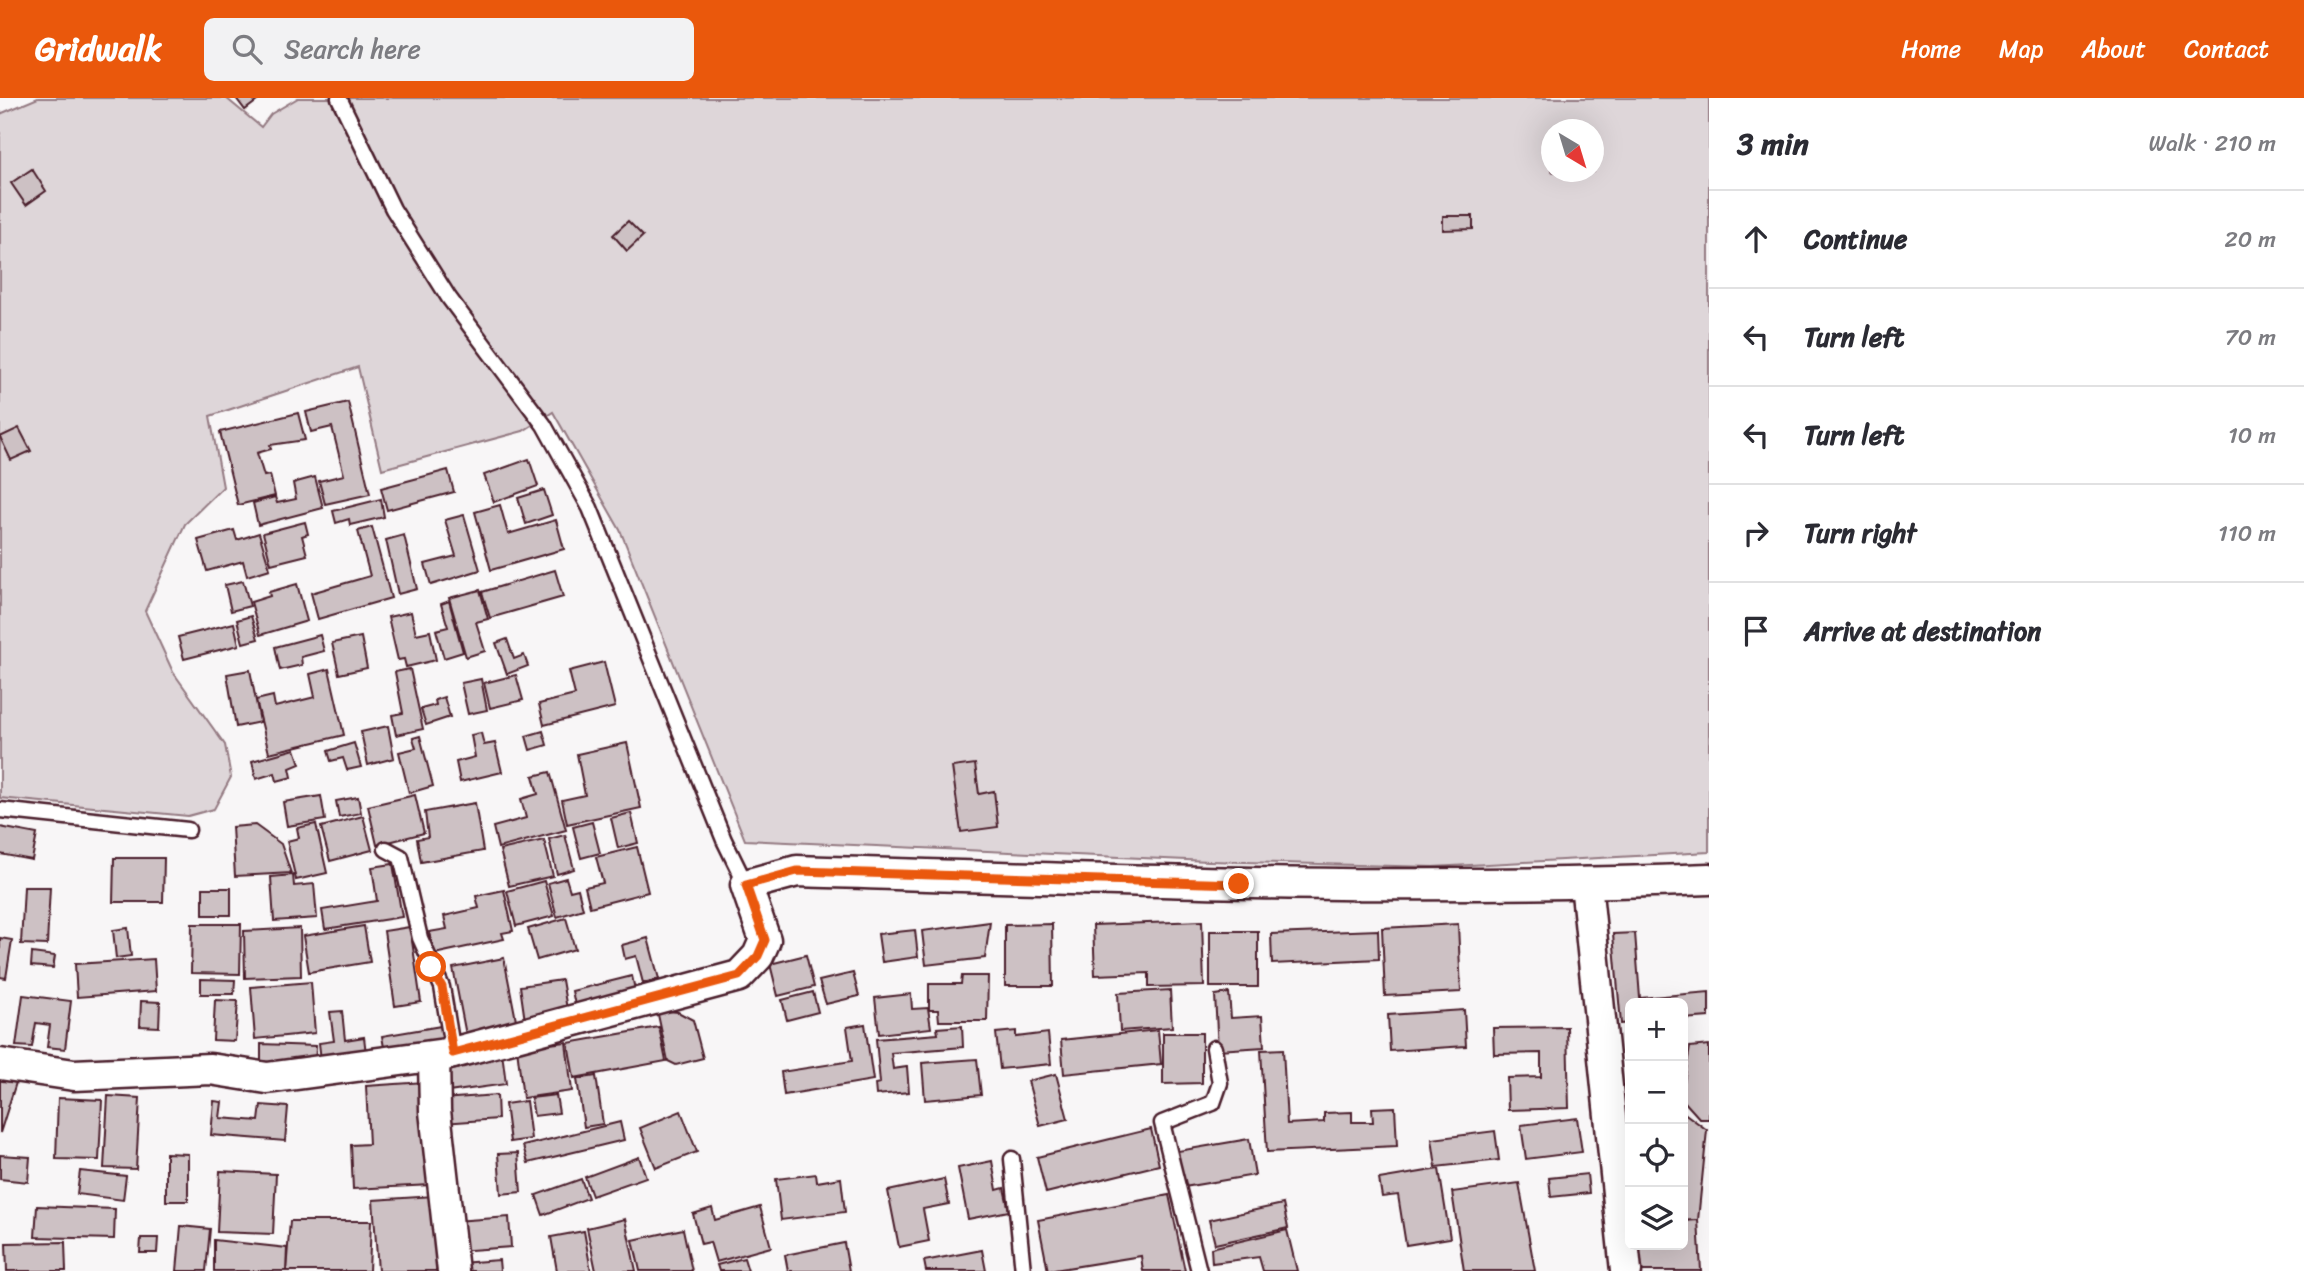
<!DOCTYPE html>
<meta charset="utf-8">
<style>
body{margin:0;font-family:Sriracha,sans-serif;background:#f2f2f3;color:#2b2b33}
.controls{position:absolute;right:21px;bottom:21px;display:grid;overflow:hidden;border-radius:10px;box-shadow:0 7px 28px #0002}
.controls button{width:63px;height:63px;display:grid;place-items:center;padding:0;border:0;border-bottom:2px solid #e1e1e2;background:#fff;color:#2b2b33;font:35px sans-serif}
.compass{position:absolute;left:1541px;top:21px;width:63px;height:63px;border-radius:50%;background:#fff;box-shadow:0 7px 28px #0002;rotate:142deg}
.stop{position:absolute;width:21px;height:21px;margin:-16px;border:5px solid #ea580c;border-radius:50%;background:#fff}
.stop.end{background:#ea580c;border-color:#fff;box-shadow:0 2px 7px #0008}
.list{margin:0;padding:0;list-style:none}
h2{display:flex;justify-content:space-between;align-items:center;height:91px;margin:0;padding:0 28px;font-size:30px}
h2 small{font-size:23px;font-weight:400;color:#7c7c81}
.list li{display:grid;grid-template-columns:46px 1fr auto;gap:21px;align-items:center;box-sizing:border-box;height:98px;padding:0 28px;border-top:2px solid #e1e1e2}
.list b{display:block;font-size:26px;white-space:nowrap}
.list em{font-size:23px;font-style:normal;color:#7c7c81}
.icon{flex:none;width:38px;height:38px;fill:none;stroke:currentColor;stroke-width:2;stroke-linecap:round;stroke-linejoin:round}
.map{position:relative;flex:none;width:1709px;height:1173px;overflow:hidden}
header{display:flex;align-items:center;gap:42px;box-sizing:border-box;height:98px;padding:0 35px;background:#ea580c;color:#fff}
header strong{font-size:33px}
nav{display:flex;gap:38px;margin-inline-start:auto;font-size:24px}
.search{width:490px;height:63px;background:#f2f2f3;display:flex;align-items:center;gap:18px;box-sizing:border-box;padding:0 24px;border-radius:10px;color:#7c7c81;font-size:26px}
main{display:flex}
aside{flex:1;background:#fff}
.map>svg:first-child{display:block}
.green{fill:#ded6d9;stroke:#947a82;stroke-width:2;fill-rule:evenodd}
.building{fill:#cdc1c4;stroke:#4a1f2b;stroke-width:2}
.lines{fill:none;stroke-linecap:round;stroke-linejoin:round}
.lane-casing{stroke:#4a1f2b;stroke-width:19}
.street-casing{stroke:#4a1f2b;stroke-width:35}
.lane{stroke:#fff;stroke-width:14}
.street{stroke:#fff;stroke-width:30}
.route{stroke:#ea580c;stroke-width:9}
</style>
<header>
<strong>Gridwalk</strong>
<div class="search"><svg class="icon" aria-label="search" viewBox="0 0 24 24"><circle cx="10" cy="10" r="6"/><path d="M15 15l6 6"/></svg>Search here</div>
<nav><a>Home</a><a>Map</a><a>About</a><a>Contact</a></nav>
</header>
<main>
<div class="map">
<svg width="1709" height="1173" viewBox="0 0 1709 1173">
<rect width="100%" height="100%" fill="#f8f6f7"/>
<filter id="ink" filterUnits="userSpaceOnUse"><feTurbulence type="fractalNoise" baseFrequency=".0143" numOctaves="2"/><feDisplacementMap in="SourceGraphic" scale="14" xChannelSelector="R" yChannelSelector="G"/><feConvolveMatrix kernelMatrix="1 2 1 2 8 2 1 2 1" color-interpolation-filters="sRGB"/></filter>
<g filter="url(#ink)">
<path class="green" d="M38,0H226L261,29L271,16L298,0H1709V754L1433,769L1209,763L745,742L620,432L553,314L523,333L382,371L358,269L210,318L223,389L185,426L145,513L173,574L225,647L231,679L214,711L188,718L0,700V16ZM1552,32H1594V74H1552Z"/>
<g class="building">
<path d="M236,0H261L245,12Z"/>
<path d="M32,71L46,93L26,107L11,85Z"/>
<path d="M1443,118H1473V131L1443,132Z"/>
<path d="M628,123L643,138L627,153L613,137Z"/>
<path d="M348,304L370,396L325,406L319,383L344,377L332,329L311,334L306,314Z"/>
<path d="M298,315L305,342L270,347L271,351L257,355L264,378L270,377L275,398L238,407L220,334Z"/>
<path d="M19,330L31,353L11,362L0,339Z"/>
<path d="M529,361L538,388L494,404L484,377Z"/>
<path d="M448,372L454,394L387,412L381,390Z"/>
<path d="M315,379L323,410L258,427L253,405L275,399L277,405L296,401L293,385Z"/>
<path d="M544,392L552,417L526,426L518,400Z"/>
<path d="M381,401L384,419L350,427L349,421L336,425L333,413Z"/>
<path d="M500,407L508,436L556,422L564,451L491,472L475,414Z"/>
<path d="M464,417L480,472L431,487L425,466L456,458L445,422Z"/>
<path d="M305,424L308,436L302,438L307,457L271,466L263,435Z"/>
<path d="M372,429L391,500L318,521L311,495L370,478L358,433Z"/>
<path d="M234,432L237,442L259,435L270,471L247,478L243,463L207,473L198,442Z"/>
<path d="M404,437L417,491L398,496L386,442Z"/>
<path d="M555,472L563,499L490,520L482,494Z"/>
<path d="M243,483L250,508L231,513L225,487Z"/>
<path d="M297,486L307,523L260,537L251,504L270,498L269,494Z"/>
<path d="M480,492L488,521L476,524L485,553L466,559L449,500Z"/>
<path d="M449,503L463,554L444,560L436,532L448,529L441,506Z"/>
<path d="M411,514L416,536L430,533L436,562L406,569L404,561L398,562L388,519Z"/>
<path d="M251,518L258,541L243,545L237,522Z"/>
<path d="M234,525L239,547L184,561L178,539Z"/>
<path d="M320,537L324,553L301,559L302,567L280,572L275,549Z"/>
<path d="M361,539L367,570L339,576L332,545Z"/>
<path d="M507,541L514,561L524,557L528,568L507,576L496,545Z"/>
<path d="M604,564L615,609L544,627L539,606L575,597L569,573Z"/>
<path d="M329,571L344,637L269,655L256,602L273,598L275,609L315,599L310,576Z"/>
<path d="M410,571L423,631L396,637L392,617L403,615L395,574Z"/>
<path d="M250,572L260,624L236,629L227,576Z"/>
<path d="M516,577L523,602L490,610L484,585Z"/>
<path d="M481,581L487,612L468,616L461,585Z"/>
<path d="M444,599L450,619L426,627L421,611L436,607L435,602Z"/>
<path d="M388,628L394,660L368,667L361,634Z"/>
<path d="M543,633L547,647L530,652L526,638Z"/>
<path d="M481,635L484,647L495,645L502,674L460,684L456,664L475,659L471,637Z"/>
<path d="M420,638L433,688L409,695L399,654L416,650L413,640Z"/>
<path d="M354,645L361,669L347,672L343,660L331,663L328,653Z"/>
<path d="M627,645L641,710L567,726L562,702L585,697L577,656Z"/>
<path d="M295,651L300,666L290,670L292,679L277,683L275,675L256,681L252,663Z"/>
<path d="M975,666L979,696L994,693L998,729L961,734L952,669Z"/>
<path d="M550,674L566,732L498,750L493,729L526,720L521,701L538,696L533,678Z"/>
<path d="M415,697L424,735L377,747L368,708Z"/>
<path d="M321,698L325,722L287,728L283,704Z"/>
<path d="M358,699L361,715L339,719L336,703Z"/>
<path d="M475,705L483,753L421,764L417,741L428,739L425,714Z"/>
<path d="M631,715L638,745L618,750L611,720Z"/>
<path d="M363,718L372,752L330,763L321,729Z"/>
<path d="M592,724L600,755L581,760L573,729Z"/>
<path d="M316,726L327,775L296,782L287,743L299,740L297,730Z"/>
<path d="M255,727L281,746L291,775L235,778L232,729Z"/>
<path d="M0,729L37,736L32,762L0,756Z"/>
<path d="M565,737L574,771L557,776L549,741Z"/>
<path d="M544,742L553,778L509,788L500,752Z"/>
<path d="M637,749L648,794L590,809L585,789L603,785L596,759Z"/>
<path d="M114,760H164L163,804H113Z"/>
<path d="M393,766L402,819L325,831L322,812L377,803L372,769Z"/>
<path d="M293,777L294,788L314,786L317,820L274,823L271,779Z"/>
<path d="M566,780L570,793L578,791L583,811L557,819L548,785Z"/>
<path d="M544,783L554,818L516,828L507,793Z"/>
<path d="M24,789H50L47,847L21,846Z"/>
<rect x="203" y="790" width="28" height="27"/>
<path d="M504,792L513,833L502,835L504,841L434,856L429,834L447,831L444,818L479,810L476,798Z"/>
<path d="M566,820L575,851L537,862L528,831Z"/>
<path d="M1202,823L1204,888L1149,889V875L1095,877L1093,827Z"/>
<path d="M990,824L985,860L926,867L922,833Z"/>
<path d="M192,826H241L240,876L191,875Z"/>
<path d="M1052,826L1053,888H1005V827Z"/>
<path d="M1458,826L1461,894L1385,898L1382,830Z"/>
<path d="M364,828L370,864L309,874L303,838Z"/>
<path d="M410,829L421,904L395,908L384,833Z"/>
<path d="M128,830L131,858L116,860L113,832Z"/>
<path d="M300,830L301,878L245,880L244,833Z"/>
<path d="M915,832L918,859L882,864L878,836Z"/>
<path d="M1378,832L1379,861L1272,866L1271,836Z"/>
<rect x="1210" y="833" width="48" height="56"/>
<path d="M1635,835L1640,900L1709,894V919L1683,921V905H1630V925L1621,926L1613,836Z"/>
<path d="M0,840L12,842L6,880L0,879Z"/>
<path d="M648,840L659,881L643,885L636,858L625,861L622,847Z"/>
<path d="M32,855L55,858L53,870L31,868Z"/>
<path d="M806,857L814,889L778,898L770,866Z"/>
<path d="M504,860L517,927L466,937L453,870Z"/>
<path d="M154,861L156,893L77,899L75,866Z"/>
<path d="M853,875L859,898L826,906L819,883Z"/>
<path d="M632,878L637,901L577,916L572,893Z"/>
<path d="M962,878H988L987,923H939L938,912H929V886H961Z"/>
<path d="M201,881L235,882L234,896H201Z"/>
<path d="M562,882L568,917L525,923L520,888Z"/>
<path d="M311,884L315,935L255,941L251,889Z"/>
<path d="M1170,892L1172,929L1120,933L1118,895Z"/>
<path d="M813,894L818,914L787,922L782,902Z"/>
<path d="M1229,895L1231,920L1262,918L1264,949L1218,952L1215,897Z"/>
<path d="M911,896L912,911L928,910L931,930L879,936L875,900Z"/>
<path d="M23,897L71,903L65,951L47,949L50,927L36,925L32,949L16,948Z"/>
<path d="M215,902L238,903L235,943L213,942Z"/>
<path d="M141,903L160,904L159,929L140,928Z"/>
<path d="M657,912L678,914L693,922L703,960L676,967L668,963Z"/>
<path d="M1464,912L1466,948L1390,953L1388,917Z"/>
<path d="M342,913L345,942L364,939L367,964L322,970L319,945L334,943L330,914Z"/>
<path d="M865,926L873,982L784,997L781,974L852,963L847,929Z"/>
<path d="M441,928L445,951L386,961L382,938Z"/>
<path d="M962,928L963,949L891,955L893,971L907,969L909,994L876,997L875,986L880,985L876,941L938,936L937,930Z"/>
<path d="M659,929L666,963L574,980L568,945Z"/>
<path d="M1567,929L1569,1010L1508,1012L1507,980L1541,979V955L1494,956L1493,930Z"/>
<path d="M1158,932L1161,966L1064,976L1061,942Z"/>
<path d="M1016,933V939L1048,935L1051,966L1000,971L996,935Z"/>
<path d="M1163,935H1202V985L1163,986Z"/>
<path d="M566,944L572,993L523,1000L517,950Z"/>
<path d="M261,946L316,948L315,971L261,970Z"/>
<path d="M1709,947V1021H1700L1683,1002V990L1690,949Z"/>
<path d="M1283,951L1287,1026L1324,1024V1015L1352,1014V1024H1373L1372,1010L1395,1009L1397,1048L1267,1054L1261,952Z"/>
<path d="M502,954L506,986L441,995L437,963Z"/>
<path d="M977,961L981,997L925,1002L922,965Z"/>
<path d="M0,973L19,975L0,1035Z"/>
<path d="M1056,976L1068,1021L1040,1028L1028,983Z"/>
<path d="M596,978L603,1026L584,1029L577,981Z"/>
<path d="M425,984L431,1087L353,1091L351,1047L369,1046L366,988Z"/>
<path d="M497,997L498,1021L443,1025L441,1001Z"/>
<path d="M556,997L559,1015L534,1018L531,1000Z"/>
<path d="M108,998L140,1000L136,1071L104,1070Z"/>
<path d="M58,1000L102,1002L99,1062L56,1061Z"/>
<path d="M214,1003L222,1004L220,1020L259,1023L261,1007L288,1009L285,1043L211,1037Z"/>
<path d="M526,1003L531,1041L510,1044L505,1006Z"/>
<path d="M681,1013L697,1054L656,1070L640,1030Z"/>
<path d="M1683,1014L1707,1032L1698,1122L1683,1123Z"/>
<path d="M1577,1020L1582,1054L1526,1061L1521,1027Z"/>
<path d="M620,1024L624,1042L528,1065L523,1048Z"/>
<path d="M1151,1031L1159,1067L1046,1095L1037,1059Z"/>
<path d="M1495,1033L1499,1062L1436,1069L1432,1041Z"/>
<path d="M1249,1041L1255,1077L1184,1089L1178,1053Z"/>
<path d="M166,1055L188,1056V1103H166Z"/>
<path d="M518,1055L521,1094L501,1096L498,1056Z"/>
<path d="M0,1057L30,1059L28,1084L0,1081Z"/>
<path d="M639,1059L646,1079L592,1098L585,1079Z"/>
<path d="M992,1063L997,1092L1004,1090L1009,1113L968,1121L958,1070Z"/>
<path d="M1439,1071L1450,1140L1406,1147L1398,1097L1382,1099L1379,1081Z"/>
<path d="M80,1073L126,1078L123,1102L77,1096Z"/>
<path d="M220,1073L276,1076L273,1136L217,1134Z"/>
<path d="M816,1076L817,1084L841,1080L845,1114L781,1122L776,1081Z"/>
<path d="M1587,1076L1589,1095L1551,1099L1549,1080Z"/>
<path d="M581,1081L588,1100L543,1117L536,1097Z"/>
<path d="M944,1081L949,1106L923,1111L929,1143L899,1149L888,1093Z"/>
<path d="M1519,1085L1535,1173H1464L1452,1094Z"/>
<path d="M1169,1097L1185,1173H1143L1141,1158L1048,1173L1038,1122Z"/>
<path d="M434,1098L440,1173H378L373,1102Z"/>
<path d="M1283,1106L1288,1130L1215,1146L1209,1122Z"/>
<path d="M37,1108L115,1111L114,1141L35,1139Z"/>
<path d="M760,1109L771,1149L716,1164L710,1144L701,1146L693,1116L712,1110L715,1122Z"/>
<path d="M509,1119L511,1149L457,1153L455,1123Z"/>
<path d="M625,1121L636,1173H596L587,1130Z"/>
<path d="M1698,1122L1701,1173H1639L1637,1147H1683V1123Z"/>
<path d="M290,1123H371L369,1173H286Z"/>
<path d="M181,1128L210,1131L206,1173H177Z"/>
<path d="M683,1131L692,1173H640L633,1142Z"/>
<path d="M1287,1132L1297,1173H1263L1259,1159L1212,1165L1211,1150Z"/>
<path d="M584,1133L591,1173H557L551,1139Z"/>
<path d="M141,1140H158L157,1155H140Z"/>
<path d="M214,1142L287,1150L286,1173H214Z"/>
<path d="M65,1144L66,1173H7L6,1145Z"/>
<path d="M844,1145L849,1173H788L785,1157Z"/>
<path d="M982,1152L986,1173H926L924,1163Z"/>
<path d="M744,1160L748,1173H719L717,1167Z"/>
<path d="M499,1162L500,1173H461L460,1165Z"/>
</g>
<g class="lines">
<g class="lane-casing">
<g id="lane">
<path d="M339,0L393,111L449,200L544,327L590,410L724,742L746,787"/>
<path d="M0,712L188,732"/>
<path d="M386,751L401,759L420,840L442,889L453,955"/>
<path d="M1012,1061L1023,1173"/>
<path d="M1199,1173L1162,1025L1213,1005L1220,985L1214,950"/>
</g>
</g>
<g class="street-casing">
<g id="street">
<path d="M1586,785L1626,1173"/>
<path d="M0,966L74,977L210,971L267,980L453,955"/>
<path d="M453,1173L435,1013L434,960L739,878L758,858L765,842L746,787L797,773C1101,782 1405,793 1709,781"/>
</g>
</g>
<use href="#lane" class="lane"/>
<use href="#street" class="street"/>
</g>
</g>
<g class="lines" filter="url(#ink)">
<path class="route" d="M431,869L442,889L453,955L739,878L758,858L765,842L746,787L797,773L1239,786"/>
</g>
</svg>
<div class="controls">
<button>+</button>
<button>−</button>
<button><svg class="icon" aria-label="locate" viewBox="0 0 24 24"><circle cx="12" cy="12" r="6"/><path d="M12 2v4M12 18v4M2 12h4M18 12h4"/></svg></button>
<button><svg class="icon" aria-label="layers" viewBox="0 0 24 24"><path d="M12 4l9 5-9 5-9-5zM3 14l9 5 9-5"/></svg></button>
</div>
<svg class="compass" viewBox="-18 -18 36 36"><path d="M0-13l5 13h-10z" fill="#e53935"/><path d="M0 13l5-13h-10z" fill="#7c7c81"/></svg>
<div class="stop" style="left:431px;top:869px"></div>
<div class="stop end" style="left:1239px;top:786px"></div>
</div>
<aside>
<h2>3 min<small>Walk · 210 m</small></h2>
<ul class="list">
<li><svg class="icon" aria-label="ahead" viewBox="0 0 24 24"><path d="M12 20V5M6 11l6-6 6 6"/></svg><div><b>Continue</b></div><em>20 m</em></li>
<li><svg class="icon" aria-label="left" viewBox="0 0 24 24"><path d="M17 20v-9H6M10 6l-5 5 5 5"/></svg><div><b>Turn left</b></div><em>70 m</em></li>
<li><svg class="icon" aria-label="left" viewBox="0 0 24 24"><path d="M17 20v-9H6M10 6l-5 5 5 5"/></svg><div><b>Turn left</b></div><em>10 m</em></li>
<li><svg class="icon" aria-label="right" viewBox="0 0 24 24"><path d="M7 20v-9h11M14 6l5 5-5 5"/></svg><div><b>Turn right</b></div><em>110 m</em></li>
<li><svg class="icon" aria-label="arrive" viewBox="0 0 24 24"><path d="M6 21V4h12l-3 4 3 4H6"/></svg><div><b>Arrive at destination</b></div></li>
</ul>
</aside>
</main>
